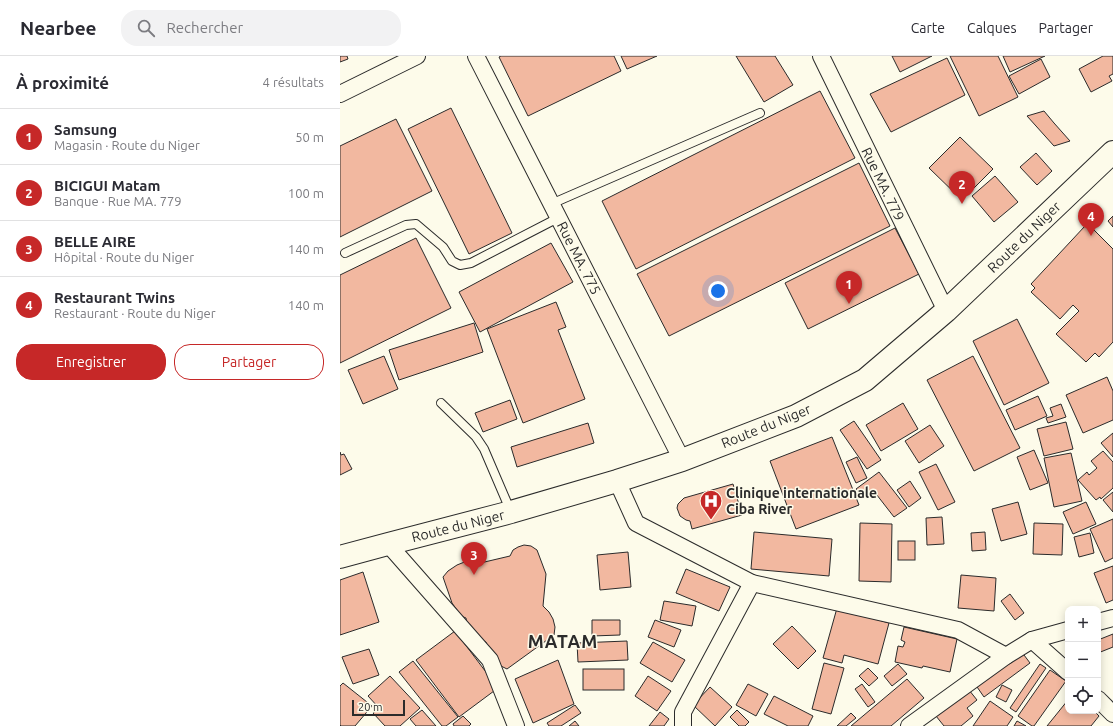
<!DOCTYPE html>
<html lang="fr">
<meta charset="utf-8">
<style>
body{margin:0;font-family:Ubuntu,sans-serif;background:#f2f2f3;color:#2b2b33}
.controls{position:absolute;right:12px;bottom:12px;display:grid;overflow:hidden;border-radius:8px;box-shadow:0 2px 10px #0003}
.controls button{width:36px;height:36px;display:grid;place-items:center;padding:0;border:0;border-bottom:1px solid #e1e1e2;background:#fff;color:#2b2b33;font:20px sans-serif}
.scale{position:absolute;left:12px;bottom:10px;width:53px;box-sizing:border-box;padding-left:4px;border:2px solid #2b2b2b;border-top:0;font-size:11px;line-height:14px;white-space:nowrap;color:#2b2b2b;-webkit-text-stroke:3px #fdfbea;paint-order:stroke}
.you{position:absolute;left:378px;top:235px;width:14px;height:14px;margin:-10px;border:3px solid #fff;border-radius:50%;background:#1a73e8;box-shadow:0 0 0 6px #1a73e833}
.badge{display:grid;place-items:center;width:26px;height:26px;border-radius:50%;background:#c62828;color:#fff;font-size:13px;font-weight:700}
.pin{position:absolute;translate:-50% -33px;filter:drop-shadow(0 1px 2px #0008)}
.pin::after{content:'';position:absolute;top:21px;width:14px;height:12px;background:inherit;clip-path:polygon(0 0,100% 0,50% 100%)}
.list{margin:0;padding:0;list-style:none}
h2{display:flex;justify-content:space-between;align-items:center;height:52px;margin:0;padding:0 16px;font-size:17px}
h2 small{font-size:13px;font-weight:400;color:#7c7c81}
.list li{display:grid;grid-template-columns:26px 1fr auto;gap:12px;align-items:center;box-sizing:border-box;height:56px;padding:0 16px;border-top:1px solid #e1e1e2}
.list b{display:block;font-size:15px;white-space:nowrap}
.list p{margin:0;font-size:13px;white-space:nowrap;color:#7c7c81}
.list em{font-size:13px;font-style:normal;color:#7c7c81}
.actions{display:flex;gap:8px;padding:12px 16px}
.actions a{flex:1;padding:9px 0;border:1px solid #c62828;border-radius:16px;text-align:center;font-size:14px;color:#c62828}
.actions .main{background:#c62828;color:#fff}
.icon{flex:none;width:22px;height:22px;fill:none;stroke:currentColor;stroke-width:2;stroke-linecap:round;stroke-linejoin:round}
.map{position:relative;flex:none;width:773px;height:670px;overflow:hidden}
header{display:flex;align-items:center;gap:24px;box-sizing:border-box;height:56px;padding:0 20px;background:#fff;border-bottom:1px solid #e1e1e2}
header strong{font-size:19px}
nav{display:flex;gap:22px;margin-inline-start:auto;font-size:14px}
.search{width:280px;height:36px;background:#f2f2f3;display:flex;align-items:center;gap:10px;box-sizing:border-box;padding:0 14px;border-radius:16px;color:#7c7c81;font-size:15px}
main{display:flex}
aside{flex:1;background:#fff}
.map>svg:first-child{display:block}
.building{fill:#f2b8a0;stroke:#2b2b2b}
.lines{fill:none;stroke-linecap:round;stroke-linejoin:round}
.service-casing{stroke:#2b2b2b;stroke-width:10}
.minor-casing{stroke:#2b2b2b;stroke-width:18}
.primary-casing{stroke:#2b2b2b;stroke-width:24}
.service{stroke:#fdfbea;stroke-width:8}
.minor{stroke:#fdfbea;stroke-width:16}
.primary{stroke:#fdfbea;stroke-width:22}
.labels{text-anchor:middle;stroke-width:3;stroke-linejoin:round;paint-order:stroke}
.street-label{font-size:14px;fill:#2b2b2b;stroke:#fdfbea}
.poi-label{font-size:14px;font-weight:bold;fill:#2b2b2b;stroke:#fdfbea;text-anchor:start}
.district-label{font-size:18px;font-weight:bold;letter-spacing:1px;fill:#2b2b2b;stroke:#fdfbea}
</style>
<header>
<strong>Nearbee</strong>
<div class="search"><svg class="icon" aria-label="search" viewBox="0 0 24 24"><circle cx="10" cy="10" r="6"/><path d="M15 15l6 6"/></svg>Rechercher</div>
<nav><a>Carte</a><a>Calques</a><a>Partager</a></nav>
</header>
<main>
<aside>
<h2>À proximité<small>4 résultats</small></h2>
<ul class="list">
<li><span class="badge">1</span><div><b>Samsung</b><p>Magasin · Route du Niger</p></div><em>50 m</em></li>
<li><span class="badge">2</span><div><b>BICIGUI Matam</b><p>Banque · Rue MA. 779</p></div><em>100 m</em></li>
<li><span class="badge">3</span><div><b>BELLE AIRE</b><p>Hôpital · Route du Niger</p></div><em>140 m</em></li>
<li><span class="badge">4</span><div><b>Restaurant Twins</b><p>Restaurant · Route du Niger</p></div><em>140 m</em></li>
</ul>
<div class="actions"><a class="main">Enregistrer</a><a>Partager</a></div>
</aside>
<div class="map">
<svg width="773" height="670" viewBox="0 0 773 670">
<rect width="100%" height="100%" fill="#fdfbea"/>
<g class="building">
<path d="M0,0H7L8,3L0,6Z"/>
<path d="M161,0H274L281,15L188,60L159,1Z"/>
<path d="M281,0H317L287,13Z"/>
<path d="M396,0H435L453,29L424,46Z"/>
<path d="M552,0H592L560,16Z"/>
<path d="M610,0H658L678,41L639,60Z"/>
<path d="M663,0H705L670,16Z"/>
<path d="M763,0H773V18L769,20L772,25L751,36L739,13Z"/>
<path d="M607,2L625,39L551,76L530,38Z"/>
<path d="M701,3L710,21L679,38L669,20Z"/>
<path d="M480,35L515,102L296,213L262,145Z"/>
<path d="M111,52L172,177L129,198L68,73Z"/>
<path d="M704,55L714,67L730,85L714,90L687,60Z"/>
<path d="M56,63L92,135L0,181V90Z"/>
<path d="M620,81L653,113L622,144L589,112Z"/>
<path d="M696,97L712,115L697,129L680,111Z"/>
<path d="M519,107L550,170L329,280L297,218Z"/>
<path d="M655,120L678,146L654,166L632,140Z"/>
<path d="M773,160V171L768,165Z"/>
<path d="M745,170L749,173L751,171L773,193V286L759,301L755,297L746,306L716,278L739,255L733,249L720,263L691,236L695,232L691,228Z"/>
<path d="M555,172L579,218L468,273L445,227Z"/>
<path d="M76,182L111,252L0,307V219Z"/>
<path d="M211,187L233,226L140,276L119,236Z"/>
<path d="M216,246L226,271L218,274L245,343L183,367L147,273Z"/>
<path d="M677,263L709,327L664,349L633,285Z"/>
<path d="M134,267L143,296L59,324L49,294Z"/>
<path d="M44,300L58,333L23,348L8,314Z"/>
<path d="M633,300L680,392L634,415L587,324Z"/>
<path d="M767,321L773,335V364L743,377L726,339Z"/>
<path d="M698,340L707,360L675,374L666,354Z"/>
<path d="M170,344L177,363L143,376L135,357Z"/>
<path d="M563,347L578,373L541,395L526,369Z"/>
<path d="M721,348L726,361L708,367L706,362L713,360L710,352Z"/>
<path d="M514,365L541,404L527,413L500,374Z"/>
<path d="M726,366L733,393L704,400L697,373Z"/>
<path d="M248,367L254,387L177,411L171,391Z"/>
<path d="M590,369L604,390L579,407L565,385Z"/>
<path d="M773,377V401L761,387Z"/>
<path d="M492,381L519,449L456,473L430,405Z"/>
<path d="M694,394L708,427L690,434L677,401Z"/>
<path d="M763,395L773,406V432L761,443L760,441L756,444L738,424L747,416L749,419L757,412L751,405Z"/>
<path d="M0,396L1,399L4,398L12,413L0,419Z"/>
<path d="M731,397L742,445L714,451L704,402Z"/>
<path d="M517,401L527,422L516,427L506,406Z"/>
<path d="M596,408L615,446L598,454L579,416Z"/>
<path d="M539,416L567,452L554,461L533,434L523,442L516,433Z"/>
<path d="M570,425L581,442L569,451L557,434Z"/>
<path d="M393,428L402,459L352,473L350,465L346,464L340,460L337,452L338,448L344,442Z"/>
<path d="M773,436V456L763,444Z"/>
<path d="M678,446L687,478L661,485L652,453Z"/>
<path d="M746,446L756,468L733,478L723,456Z"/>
<path d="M602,461L604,488L587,489L586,462Z"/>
<path d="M773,463V502L765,506L750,473Z"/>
<path d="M520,467L552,468L551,526L519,525Z"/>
<path d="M694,467L723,468L722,499L693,498Z"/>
<path d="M414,476L492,483L489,520L411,513Z"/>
<path d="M645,476L646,494L632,495L631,477Z"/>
<path d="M750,477L754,497L739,501L734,481Z"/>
<rect x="558" y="485" width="17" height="19"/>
<path d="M184,489L191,490L197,494L206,518L203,550L209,556L213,563L215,571L214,579L167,613L159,609L148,595L146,586L139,584L127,569L126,562L121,560L112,547L103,521L108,515L117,509L127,505L136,508L170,500L173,494L178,491Z"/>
<path d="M288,496L291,531L260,534L257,499Z"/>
<path d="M773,510V544L766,547L754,517Z"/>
<path d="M346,513L390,531L379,555L336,537Z"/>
<path d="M23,516L39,566L0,579V524Z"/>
<path d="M621,519L656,522L654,555L618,552Z"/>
<path d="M670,538L684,557L675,564L661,545Z"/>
<path d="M324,545L356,550L352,570L320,564Z"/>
<path d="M497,552L549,567L538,608L504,599L502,607L483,602Z"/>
<path d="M252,564H280V579L252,580Z"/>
<path d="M315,564L341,574L334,591L308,581Z"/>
<path d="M452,570L476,595L458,613L433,588Z"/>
<path d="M564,571L617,583L610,616L583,610L582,612L555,606L558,590L563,591L565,586L561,584Z"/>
<path d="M115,575L158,632L119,661L76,604Z"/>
<path d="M773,578V591L758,597V584Z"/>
<path d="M287,585L288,604L238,606L237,587Z"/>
<path d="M313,586L345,604L332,626L300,607Z"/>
<path d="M29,593L39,619L13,628L2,601Z"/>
<path d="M681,595L690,607L644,641L635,628Z"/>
<path d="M218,604L234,648L193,667L175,623Z"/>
<path d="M73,605L118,661L106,670H102L59,616Z"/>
<path d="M484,607L504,612L491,658L472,653Z"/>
<path d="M558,608L567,618L552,630L544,620Z"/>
<path d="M700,608L706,612L676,656L670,652Z"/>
<path d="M528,612L538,622L529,630L519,620Z"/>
<rect x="243" y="613" width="41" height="21"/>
<path d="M710,614L726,625L694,670H692L678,660Z"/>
<path d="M50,620L80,652L60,670H45L33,657L39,652L28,640Z"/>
<path d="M308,620L331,635L317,655L295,640Z"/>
<path d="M567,623L584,642L551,670H511Z"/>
<path d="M3,627L32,650L15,670H1L0,669V630Z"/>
<path d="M408,628L428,638L416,660L396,649Z"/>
<path d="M522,628L535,646L528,651L515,633Z"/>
<path d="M662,629L672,634L666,646L656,641Z"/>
<path d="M370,631L392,651L375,670L353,649Z"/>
<path d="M629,634L637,644L627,652L633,660L621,670H604L596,660Z"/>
<path d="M434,640L473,660L468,670H448L424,658Z"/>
<path d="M728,644V655H754L759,660L751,670H707Z"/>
<path d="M650,645L673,661L667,670H633Z"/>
<path d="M235,649L241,657L221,670H209L207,667Z"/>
<path d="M82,654L96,670H76L70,663Z"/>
<path d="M397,654L409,666L405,670H399L390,661Z"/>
<path d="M320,656L329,663L324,670H309Z"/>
<path d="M511,657L516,662L506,670H497Z"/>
<path d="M123,660L131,668L129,670H114L113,668Z"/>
<path d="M235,665L239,670H229Z"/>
<path d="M677,665L686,670H674Z"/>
</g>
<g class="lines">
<g class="service-casing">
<g id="service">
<path d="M211,148L420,57"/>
<path d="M5,197L66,169L76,168L103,191L112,205L120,209L131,207L218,162"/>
<path d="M101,347L136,381L144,393L171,456"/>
</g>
</g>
<g class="minor-casing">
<g id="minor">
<path d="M136,0L342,404"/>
<path d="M481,0L606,255"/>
<path d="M0,38L77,0"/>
<path d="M277,425L296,467L412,527L618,574L666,600"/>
<path d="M48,488L150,604L176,670"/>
<path d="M758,566L773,562"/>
<path d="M692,584L728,616"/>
<path d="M758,643L773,658"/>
<path d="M343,670V656L412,527"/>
<path d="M569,670L666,600L692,584L728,574"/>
</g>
</g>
<g class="primary-casing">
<path id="primary" d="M0,501L48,488L171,456L277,425L342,404L456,360L525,324L606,255L773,96"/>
</g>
<use href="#service" class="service"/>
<use href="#minor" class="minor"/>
<use href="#primary" class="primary"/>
</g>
<defs>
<g id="hospital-pin" transform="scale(1.15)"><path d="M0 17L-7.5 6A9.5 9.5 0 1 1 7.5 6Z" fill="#c62828" stroke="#fdfbea"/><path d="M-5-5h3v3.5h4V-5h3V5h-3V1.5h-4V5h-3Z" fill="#fff"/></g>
</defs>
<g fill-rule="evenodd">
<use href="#hospital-pin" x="371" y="445"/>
</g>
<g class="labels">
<g class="street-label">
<text transform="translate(543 128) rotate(64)" y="5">Rue MA. 779</text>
<text transform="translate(684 181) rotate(-44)" y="5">Route du Niger</text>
<text transform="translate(239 202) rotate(63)" y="5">Rue MA. 775</text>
<text transform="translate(426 370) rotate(-22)" y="5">Route du Niger</text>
<text transform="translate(118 470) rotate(-14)" y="5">Route du Niger</text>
</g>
<g class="poi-label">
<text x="386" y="442">Clinique internationale<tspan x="386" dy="16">Ciba River</tspan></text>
</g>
<g class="district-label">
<text x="223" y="592">MATAM</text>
</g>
</g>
</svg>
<div class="controls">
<button>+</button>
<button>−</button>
<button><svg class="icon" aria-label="locate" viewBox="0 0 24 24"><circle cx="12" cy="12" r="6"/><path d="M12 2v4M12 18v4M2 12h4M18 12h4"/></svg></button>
</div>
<div class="scale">20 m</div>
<div class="you"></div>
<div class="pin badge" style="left:509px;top:248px">1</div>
<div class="pin badge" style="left:622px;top:148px">2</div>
<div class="pin badge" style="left:134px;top:519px">3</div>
<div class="pin badge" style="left:751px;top:180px">4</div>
</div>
</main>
